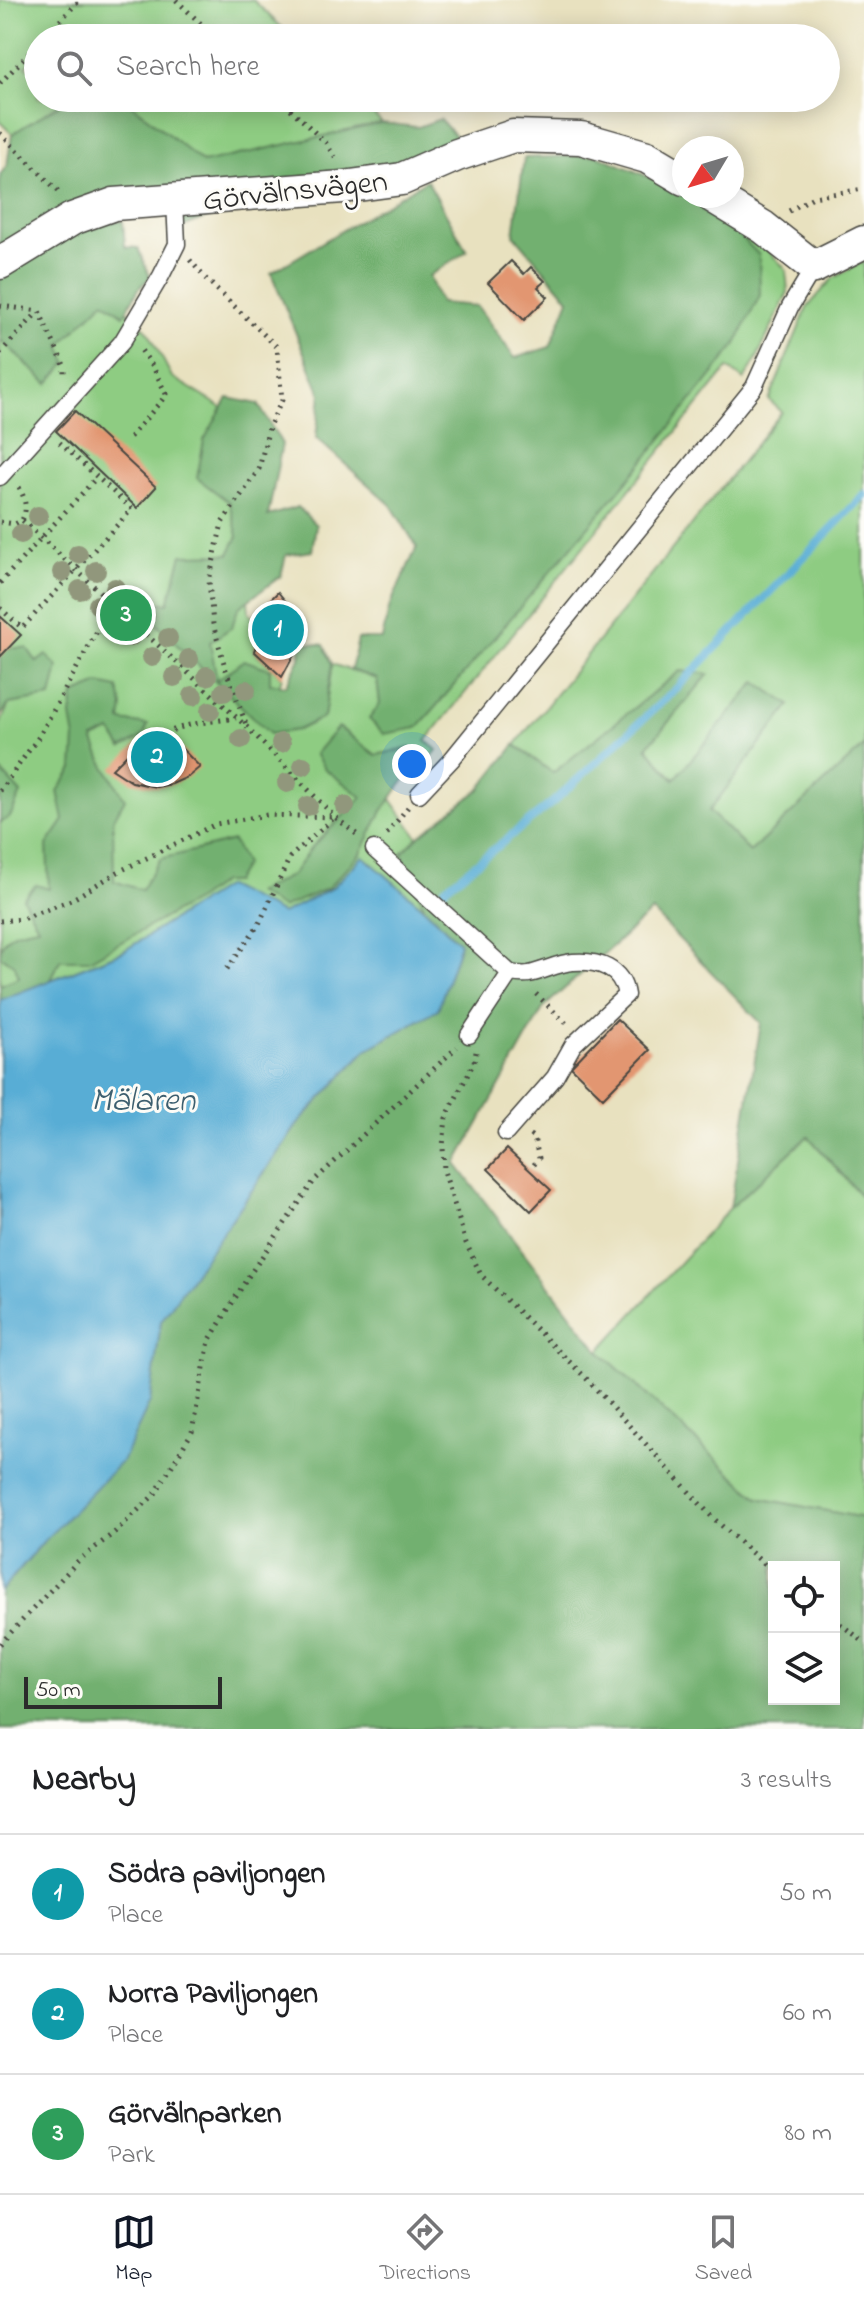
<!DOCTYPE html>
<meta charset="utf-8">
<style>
body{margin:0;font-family:"Indie Flower",sans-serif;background:#f6f6f6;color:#202124}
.controls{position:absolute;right:24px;bottom:24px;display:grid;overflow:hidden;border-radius:0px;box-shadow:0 4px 20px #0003}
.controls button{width:72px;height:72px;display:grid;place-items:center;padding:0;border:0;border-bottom:2px solid #e0e0e0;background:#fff;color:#202124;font:40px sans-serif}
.compass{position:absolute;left:672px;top:136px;width:72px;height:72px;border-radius:50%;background:#fff;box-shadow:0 4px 20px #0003;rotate:232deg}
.scale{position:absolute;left:24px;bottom:20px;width:198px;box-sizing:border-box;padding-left:8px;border:4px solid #2b2b2b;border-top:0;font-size:22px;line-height:28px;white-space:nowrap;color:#2b2b2b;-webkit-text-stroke:6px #fdfcf7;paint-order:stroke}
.you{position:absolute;left:412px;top:764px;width:28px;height:28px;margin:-20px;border:6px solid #fff;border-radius:50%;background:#1a73e8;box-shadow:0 0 0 12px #1a73e833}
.badge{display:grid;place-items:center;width:52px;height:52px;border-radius:50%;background:#111827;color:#fff;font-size:26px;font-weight:700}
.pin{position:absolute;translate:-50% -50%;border:4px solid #fff;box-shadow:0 2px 8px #0006}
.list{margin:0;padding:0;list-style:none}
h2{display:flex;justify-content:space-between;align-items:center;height:104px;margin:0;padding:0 32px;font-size:34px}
h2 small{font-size:26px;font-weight:400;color:#757577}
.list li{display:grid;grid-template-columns:52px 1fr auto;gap:24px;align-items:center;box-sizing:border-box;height:120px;padding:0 32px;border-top:2px solid #e0e0e0}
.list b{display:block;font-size:30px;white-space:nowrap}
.list p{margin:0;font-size:26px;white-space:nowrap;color:#757577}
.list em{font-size:26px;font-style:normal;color:#757577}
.icon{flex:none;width:44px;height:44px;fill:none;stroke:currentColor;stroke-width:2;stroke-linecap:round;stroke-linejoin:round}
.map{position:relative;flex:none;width:864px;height:1729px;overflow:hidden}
.search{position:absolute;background:#fff;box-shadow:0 4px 20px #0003;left:24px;right:24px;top:24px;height:88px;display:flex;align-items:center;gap:20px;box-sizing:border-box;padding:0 28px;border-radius:44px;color:#757577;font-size:30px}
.sheet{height:464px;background:#fff}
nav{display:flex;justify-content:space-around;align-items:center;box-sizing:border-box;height:112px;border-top:2px solid #e0e0e0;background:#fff;font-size:22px;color:#757577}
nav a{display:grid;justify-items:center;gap:4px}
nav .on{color:#111827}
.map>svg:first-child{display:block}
.green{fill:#8ecc82;stroke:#5c7c56;stroke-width:2}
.forest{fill:#72b070;stroke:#4e6e4e;stroke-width:2;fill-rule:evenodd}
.water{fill:#59add5;stroke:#426c80;stroke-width:2}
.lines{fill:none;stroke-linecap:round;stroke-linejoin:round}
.stream{stroke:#59add5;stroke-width:8}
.building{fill:#e29671}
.service-casing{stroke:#474641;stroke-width:19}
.minor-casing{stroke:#474641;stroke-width:35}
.path{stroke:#474641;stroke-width:5;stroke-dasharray:2 6;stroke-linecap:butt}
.service{stroke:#fff;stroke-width:16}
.minor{stroke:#fff;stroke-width:32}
.tree{fill:#91977c}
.labels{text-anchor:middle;stroke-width:6;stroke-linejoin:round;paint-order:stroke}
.street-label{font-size:32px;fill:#2b2b2b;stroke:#fdfcf7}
.water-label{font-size:34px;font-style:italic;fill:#3d5f6f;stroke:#fdfcf7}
</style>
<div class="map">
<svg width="864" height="1729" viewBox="0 0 864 1729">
<rect width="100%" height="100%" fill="#fdfcf7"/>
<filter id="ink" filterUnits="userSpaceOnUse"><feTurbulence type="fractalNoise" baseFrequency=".0125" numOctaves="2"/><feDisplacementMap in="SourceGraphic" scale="16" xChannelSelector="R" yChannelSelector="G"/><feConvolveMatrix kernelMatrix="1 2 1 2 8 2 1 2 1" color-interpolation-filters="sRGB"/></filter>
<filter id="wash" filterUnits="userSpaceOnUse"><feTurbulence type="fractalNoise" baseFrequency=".006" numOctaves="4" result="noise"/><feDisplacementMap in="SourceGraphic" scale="32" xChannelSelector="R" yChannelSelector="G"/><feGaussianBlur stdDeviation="1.8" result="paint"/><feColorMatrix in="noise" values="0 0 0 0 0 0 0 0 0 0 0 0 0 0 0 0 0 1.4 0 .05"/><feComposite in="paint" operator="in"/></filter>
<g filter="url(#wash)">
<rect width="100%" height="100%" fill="#e8e1bf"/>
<g class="green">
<path d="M0,0H253L293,38H38V54L26,66L38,76V98L68,99L12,134L0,122Z"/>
<path d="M124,98H356L382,123L203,163Z"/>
<path d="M706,201L759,242L786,269L788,292L756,360L744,380L728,368L426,741L437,750L425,765L413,769L410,748L376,755L339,727L418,837L402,853L425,909L363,856L332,888L282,914L226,887L122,952L0,1000V725L9,704L0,691V278L107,290L148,331L172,377L226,410L240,503L249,612C260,627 261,634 254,651L282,677L278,690L324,717L332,664L377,679L384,734Z"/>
<path d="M864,261V746L750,852L709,811L790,705L756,682L675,780L647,747L708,675L680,671L552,774L515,745L782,412L769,400L807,308L832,279Z"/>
<path d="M808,1136L864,1199V1518L758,1498L599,1351L730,1208Z"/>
</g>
<g class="forest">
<path d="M66,98H124L203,163L382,123L418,127L440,119L457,138L408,165L229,190L211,216L180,228L184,189L92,223L123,221L125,247L138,248L150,277L138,290L124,315L104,301L60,345L67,363L48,384L0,339V175L7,165L12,134L67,100Z"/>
<path d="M597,155L684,192V196H695L706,201L759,255L760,295L735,346L633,474L433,710L417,728L384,734L369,719L380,704L377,679L351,670L358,639H382L390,605L417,547L391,505L316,438L321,394L271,273L427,180L467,251L429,276L440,303L477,306L515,358L550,347L569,299L514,235L524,158Z"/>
<path d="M228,398L258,404L282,444L268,516L298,507L316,525L312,551L286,555L281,576L238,608L232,627L210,642L217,680L244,660L270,669V683L286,686L300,658L301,642L324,645L332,664L324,717L298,730L270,734L171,639L137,603H168L182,555L229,554L238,536L229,502L197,478L204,440Z"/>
<path d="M5,648H27L37,662L46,655L58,667L51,697L9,704L0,716V656Z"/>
<path d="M680,671L709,674L647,747L674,780L756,682L790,705L709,811L750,852L864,746V1199L808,1136L730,1208L761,1023L652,911L544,1007L456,1164L599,1351L758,1498L864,1518V1729H0V1592L43,1542L150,1402L161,1321L300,1121L366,1050L438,1009L460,943L425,909L402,853L418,837L480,789L515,745L553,773ZM774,1567H834V1699H774Z"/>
<path d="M99,684L118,688L123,706L121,721L148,725L143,737L122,748L111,731L93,739L104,765L125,799L113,820L114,881L141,890L160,859L233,841L245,864L234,882H222L198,899L89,960H60L51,980L26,1011L0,1020V985L19,977L14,964L0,956C0,934 19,930 38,927L23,898L36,885L49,889L47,845L64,820L58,791L73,769L75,738L71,716L74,695Z"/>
<path d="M338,727L376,755L411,748L413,769L382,811L361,853L328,888L282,908L256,893L292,875L311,848L362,797L325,769L315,754Z"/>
<path d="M0,770L21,793L10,817L0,823Z"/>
</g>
<path class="water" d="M363,856L425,909L460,943L438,1009L366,1050L300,1121L161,1321L150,1402L123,1460L43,1542L0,1592V1000L122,952L226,886L282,914L332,888Z"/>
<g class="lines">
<path class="stream" d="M444,889L553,802L677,688L864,495"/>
</g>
<g id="blocks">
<g class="building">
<path d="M511,261L524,274L531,267L545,281L538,287L548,297L524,320L488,283Z"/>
<path d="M75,411L156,487L137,508L56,431Z"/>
<path d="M278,592L290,607L297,636L295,653L282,677L254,651L260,637L259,625L253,617Z"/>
<path d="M0,616L21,635L0,657Z"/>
<path d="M173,740L200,767L188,777L172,784L156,787L132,782L112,769L139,742L151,748L163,746Z"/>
<path d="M617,1019L650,1050L603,1098L571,1067Z"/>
<path d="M507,1149L551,1190L531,1211L488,1169Z"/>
</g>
</g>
</g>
<g filter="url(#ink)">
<use href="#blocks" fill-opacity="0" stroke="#474641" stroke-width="2"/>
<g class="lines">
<g class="service-casing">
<g id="service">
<path d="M0,477L122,342L161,276L177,244L175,201"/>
<path d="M419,794L452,759L754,387L790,307L814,267"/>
<path d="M374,849L510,973L469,1035"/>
<path d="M506,1133L555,1077L573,1045L626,995C622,968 598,960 573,962C558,963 544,971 529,974C523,975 516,974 510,973"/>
</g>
</g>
<g class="minor-casing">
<g id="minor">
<path d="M712,196L763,227L814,267L864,242"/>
<path d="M0,263L72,219L114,204L343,187L402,179L457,155L513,136L581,138L647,157L684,179"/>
</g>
</g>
<g class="path">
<path d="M176,0L216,38"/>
<path d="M43,38L80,0"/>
<path d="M0,83L38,44"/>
<path d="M279,98L326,143L336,159"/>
<path d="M0,133L61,194"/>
<path d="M789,211L813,197L864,189"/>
<path d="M190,260L205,278L277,347L282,400L269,427L259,469L222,523L209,581L213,624L225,667L247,727"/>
<path d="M0,306L39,311L64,365V376"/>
<path d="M0,353L38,312"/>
<path d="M130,437L162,400L166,394L153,367L141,350"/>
<path d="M19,487C25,498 28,509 22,520"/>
<path d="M0,522L15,524L22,520L248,728L335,817L360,837"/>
<path d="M0,583L97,477"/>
<path d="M0,608L22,628L132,509L59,442"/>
<path d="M158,737C187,722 204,723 236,718"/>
<path d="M0,791L40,735L101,624L114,606"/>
<path d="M387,834L408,807"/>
<path d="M0,921L22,919L71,900L118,872L216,824L267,815L334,817"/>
<path d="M227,969L259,924L290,857L335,817"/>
<path d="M536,994L566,1023"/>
<path d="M476,1052L474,1062L446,1118L443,1146L444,1171L466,1243L481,1275L585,1377L712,1517L774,1573"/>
<path d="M530,1135L534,1138L539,1158L533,1166"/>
<path d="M834,1619L864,1642"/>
<path d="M0,1644L78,1561L115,1532L155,1494L192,1432L209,1341L248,1277L314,1181L457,1047"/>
</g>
<use href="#service" class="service"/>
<use href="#minor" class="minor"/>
</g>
<g class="tree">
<circle cx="38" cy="516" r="10"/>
<circle cx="21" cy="534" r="10"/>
<circle cx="78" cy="554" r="10"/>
<circle cx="96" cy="571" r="10"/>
<circle cx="62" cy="572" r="10"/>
<circle cx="115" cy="588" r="10"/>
<circle cx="80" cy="590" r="10"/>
<circle cx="98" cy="605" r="10"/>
<circle cx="145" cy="616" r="10"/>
<circle cx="130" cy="637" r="10"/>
<circle cx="168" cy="638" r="10"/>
<circle cx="152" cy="657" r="10"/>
<circle cx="189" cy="659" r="10"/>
<circle cx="207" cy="676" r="10"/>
<circle cx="174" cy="677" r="10"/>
<circle cx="246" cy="690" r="10"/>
<circle cx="224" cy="692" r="10"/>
<circle cx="193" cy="696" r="10"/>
<circle cx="210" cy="711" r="10"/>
<circle cx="241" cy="739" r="10"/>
<circle cx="281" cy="743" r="10"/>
<circle cx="303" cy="766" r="10"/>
<circle cx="287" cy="783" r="10"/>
<circle cx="308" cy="806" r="10"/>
<circle cx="345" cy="806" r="10"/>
</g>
</g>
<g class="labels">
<g class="street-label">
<text transform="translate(295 189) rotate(-6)" y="11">Görvälnsvägen</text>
</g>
<g class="water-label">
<text x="143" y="1110">Mälaren</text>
</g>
</g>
</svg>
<div class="controls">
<button><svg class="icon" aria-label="locate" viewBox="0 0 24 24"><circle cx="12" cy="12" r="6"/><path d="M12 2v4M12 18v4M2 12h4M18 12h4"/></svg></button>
<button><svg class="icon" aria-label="layers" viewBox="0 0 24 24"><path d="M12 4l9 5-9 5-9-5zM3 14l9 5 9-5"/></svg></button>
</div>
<svg class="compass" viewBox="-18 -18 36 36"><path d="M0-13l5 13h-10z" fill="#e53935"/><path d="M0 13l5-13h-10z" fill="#757577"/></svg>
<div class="scale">50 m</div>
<div class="you"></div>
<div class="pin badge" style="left:278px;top:630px;background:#0f9aa8">1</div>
<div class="pin badge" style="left:157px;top:757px;background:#0f9aa8">2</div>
<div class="pin badge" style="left:126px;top:615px;background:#2e9e5b">3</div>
<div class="search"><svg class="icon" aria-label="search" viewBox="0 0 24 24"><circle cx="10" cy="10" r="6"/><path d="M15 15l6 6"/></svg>Search here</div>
</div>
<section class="sheet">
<h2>Nearby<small>3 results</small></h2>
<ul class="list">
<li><span class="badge" style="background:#0f9aa8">1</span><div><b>Södra paviljongen</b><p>Place</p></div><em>50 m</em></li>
<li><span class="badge" style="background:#0f9aa8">2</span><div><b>Norra Paviljongen</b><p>Place</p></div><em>60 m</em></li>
<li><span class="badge" style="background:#2e9e5b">3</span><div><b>Görvälnparken</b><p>Park</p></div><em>80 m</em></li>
</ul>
</section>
<nav>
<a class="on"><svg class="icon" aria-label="map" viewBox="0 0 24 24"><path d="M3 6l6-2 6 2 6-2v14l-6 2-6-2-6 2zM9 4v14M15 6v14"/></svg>Map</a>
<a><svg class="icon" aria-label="directions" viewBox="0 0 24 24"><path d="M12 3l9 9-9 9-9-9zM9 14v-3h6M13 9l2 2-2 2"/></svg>Directions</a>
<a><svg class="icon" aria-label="saved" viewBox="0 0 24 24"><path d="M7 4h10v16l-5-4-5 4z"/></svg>Saved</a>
</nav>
